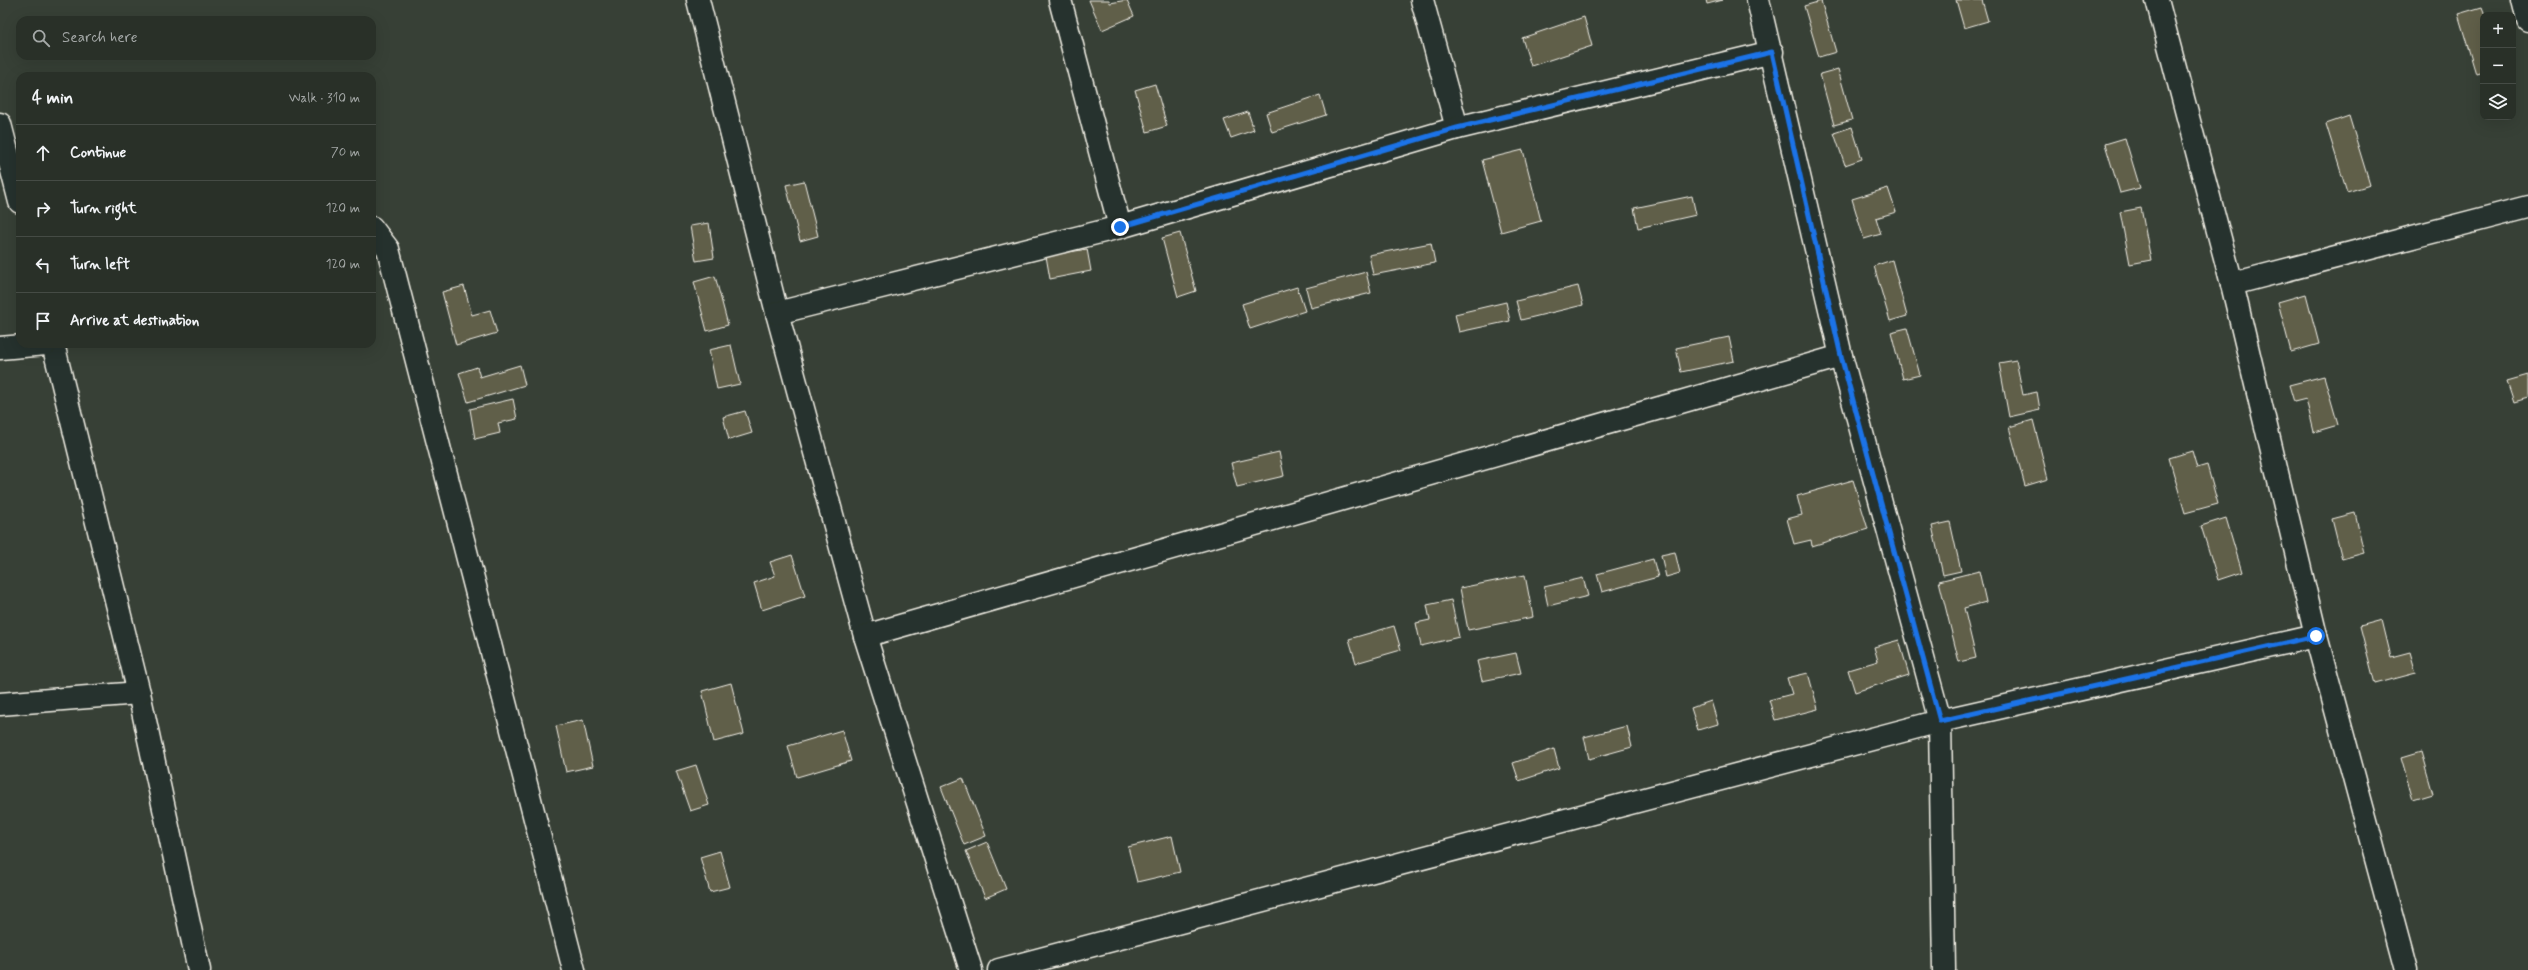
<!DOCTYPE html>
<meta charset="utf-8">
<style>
body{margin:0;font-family:Mynerve,sans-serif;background:#353c34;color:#f1f3f6}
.controls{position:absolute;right:12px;top:12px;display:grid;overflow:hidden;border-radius:8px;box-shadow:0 4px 16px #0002}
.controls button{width:36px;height:36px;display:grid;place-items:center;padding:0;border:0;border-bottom:1px solid #454b45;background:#293028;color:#f1f3f6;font:20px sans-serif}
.stop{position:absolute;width:12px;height:12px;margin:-9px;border:3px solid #1a73e8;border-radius:50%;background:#fff}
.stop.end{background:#1a73e8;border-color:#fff;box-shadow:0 1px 4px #0008}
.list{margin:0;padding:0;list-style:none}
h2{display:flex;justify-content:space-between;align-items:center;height:52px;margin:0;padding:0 16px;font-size:17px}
h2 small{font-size:13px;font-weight:400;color:#a5a9a8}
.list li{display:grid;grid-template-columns:26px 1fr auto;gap:12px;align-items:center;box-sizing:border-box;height:56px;padding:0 16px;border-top:1px solid #454b45}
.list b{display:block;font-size:15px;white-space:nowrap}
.list em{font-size:13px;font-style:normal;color:#a5a9a8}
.icon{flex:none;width:22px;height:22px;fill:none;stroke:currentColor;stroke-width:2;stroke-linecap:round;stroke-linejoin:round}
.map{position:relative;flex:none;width:2528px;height:970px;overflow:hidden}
.search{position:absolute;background:#293028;box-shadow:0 4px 16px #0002;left:16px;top:16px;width:360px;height:44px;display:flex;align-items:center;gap:10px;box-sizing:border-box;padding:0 14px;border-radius:12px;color:#a5a9a8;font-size:15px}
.panel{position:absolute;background:#293028;box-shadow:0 4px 16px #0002;left:16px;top:72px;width:360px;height:276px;border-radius:12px}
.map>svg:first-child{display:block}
.building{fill:#605e4a;stroke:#f4f1e8}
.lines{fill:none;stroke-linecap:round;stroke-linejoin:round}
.minor-casing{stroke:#f4f1e8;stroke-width:25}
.minor{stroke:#26332d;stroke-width:22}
.route{stroke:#1a73e8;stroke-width:5}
</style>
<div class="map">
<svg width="2528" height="970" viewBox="0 0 2528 970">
<rect width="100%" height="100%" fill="#374036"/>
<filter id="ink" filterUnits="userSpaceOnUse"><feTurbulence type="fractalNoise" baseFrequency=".025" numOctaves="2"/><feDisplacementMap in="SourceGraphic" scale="8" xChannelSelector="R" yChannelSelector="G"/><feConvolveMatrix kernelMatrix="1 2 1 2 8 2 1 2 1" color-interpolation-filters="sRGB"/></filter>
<g filter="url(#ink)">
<g class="building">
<path d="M1089,0H1109L1110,3L1127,0L1134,16L1102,30Z"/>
<path d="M1706,0H1723L1707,4Z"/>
<path d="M1956,0H1982L1988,21L1964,28Z"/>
<path d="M1821,1L1836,52L1819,57L1804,6Z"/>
<path d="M2482,7L2485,15L2483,72L2476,74L2458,14Z"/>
<path d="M1584,17L1592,46L1531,66L1522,38Z"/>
<path d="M1838,69L1852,120L1834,125L1820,74Z"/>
<path d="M1155,84L1167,126L1147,132L1135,90Z"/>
<path d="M1320,95L1326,115L1272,132L1266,113Z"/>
<path d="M1248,112L1254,130L1231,138L1224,120Z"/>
<path d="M2349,116L2370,185L2347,192L2326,124Z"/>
<path d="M1852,127L1862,159L1845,165L1834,133Z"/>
<path d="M2125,138L2140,188L2120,193L2105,144Z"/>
<path d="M1523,150L1541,221L1501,232L1482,160Z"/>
<path d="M804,181L818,236L800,241L786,185Z"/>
<path d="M1888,188L1896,212L1876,218L1881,234L1864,239L1852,199Z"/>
<path d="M1692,196L1696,215L1638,228L1634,208Z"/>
<path d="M2141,208L2151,260L2130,264L2120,212Z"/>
<path d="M709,223L714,258L696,261L690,226Z"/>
<path d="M1180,233L1196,291L1178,297L1162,238Z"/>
<path d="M1431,243L1435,263L1373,275L1369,255Z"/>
<path d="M1087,249L1091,271L1050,279L1046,256Z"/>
<path d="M1892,260L1907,316L1890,321L1874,266Z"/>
<path d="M1366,272L1371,293L1311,308L1306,288Z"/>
<path d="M715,276L728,325L707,331L694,282Z"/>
<path d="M464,286L472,315L490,310L497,333L456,345L442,292Z"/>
<path d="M1578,286L1583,305L1521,320L1516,301Z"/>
<path d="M1297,287L1305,311L1250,329L1242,304Z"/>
<path d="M2306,294L2319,344L2291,352L2278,302Z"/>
<path d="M1506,302L1510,321L1459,332L1455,314Z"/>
<path d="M1907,328L1920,375L1903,379L1891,332Z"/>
<path d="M1729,337L1734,361L1681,372L1676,348Z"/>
<path d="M731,345L740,384L717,389L709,350Z"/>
<path d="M2016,360L2023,395L2037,392L2040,410L2009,417L1999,363Z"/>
<path d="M520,365L525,385L468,402L459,373L477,367L480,377Z"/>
<path d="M2528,375V398L2514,402L2507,381Z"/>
<path d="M2324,376L2338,425L2314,432L2306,399L2294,402L2289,385Z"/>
<path d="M513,399L517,419L498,423L500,433L475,439L470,409Z"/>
<path d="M745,411L752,433L729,440L723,417Z"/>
<path d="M2033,420L2048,479L2025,486L2009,427Z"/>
<path d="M2192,451L2197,468L2207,465L2218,504L2185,513L2169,458Z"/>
<path d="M1279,452L1284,476L1237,487L1231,463Z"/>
<path d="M1853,480L1868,529L1812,546L1811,540L1794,544L1787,519L1802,515L1797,496Z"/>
<path d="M2355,513L2364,553L2342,559L2332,519Z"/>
<path d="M2226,518L2242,572L2218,580L2201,526Z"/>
<path d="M1950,522L1961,571L1943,575L1932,526Z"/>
<path d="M1675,552L1680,573L1666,577L1661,555Z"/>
<path d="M792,555L805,596L762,610L754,583L775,576L770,562Z"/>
<path d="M1653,559L1658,577L1602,592L1597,574Z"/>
<path d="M1979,571L1986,602L1964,608L1976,658L1959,662L1939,581Z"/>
<path d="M1525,575L1533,617L1468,630L1460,588Z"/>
<path d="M1583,578L1588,596L1548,606L1544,587Z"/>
<path d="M1451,600L1459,637L1421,646L1416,623L1430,620L1427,605Z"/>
<path d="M2382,620L2391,657L2410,652L2416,673L2375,684L2360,626Z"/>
<path d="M1394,626L1401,650L1356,663L1349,639Z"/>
<path d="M1899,640L1909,675L1855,692L1848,670L1878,661L1874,647Z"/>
<path d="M1516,653L1521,673L1482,681L1477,661Z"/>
<path d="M1808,673L1818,709L1775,720L1769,700L1792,694L1787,678Z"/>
<path d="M731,683L744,734L714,742L702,691Z"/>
<path d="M1711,701L1718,724L1698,730L1691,708Z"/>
<path d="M583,720L593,766L566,772L556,726Z"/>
<path d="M1627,726L1632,747L1589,759L1584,737Z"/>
<path d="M842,730L851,761L797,777L788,746Z"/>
<path d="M1554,749L1559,768L1519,781L1513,763Z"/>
<path d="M2421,752L2433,794L2413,800L2401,758Z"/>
<path d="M696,765L709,805L690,811L676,771Z"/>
<path d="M963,778L986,836L964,845L941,787Z"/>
<path d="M1172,836L1180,872L1137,882L1128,847Z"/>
<path d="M987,842L1006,889L985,898L966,851Z"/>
<path d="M720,851L730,887L710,892L700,857Z"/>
</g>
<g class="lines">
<g class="minor-casing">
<g id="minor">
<path d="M698,0L777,313L865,636L971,970"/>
<path d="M1060,0L1120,227"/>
<path d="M1422,0L1457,128"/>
<path d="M1758,0L1841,356L1940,721L1944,970"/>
<path d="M2523,0L2528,20"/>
<path d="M0,124L20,202"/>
<path d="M372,228L388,249L574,970"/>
<path d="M2232,284L2528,207"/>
<path d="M777,313L1120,227L1457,128L1772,52"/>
<path d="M53,344L139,693L199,970"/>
<path d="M0,348L46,344"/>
<path d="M865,636L1841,356"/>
<path d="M2316,636L2406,970"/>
<path d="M0,704L139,693"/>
<path d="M999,970L1940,721L2316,636L2232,284L2157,0"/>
</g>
</g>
<use href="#minor" class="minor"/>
</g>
</g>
<g class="lines" filter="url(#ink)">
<path class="route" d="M1120,227L1457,128L1772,52L1841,356L1940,721L2316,636"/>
</g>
</svg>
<div class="controls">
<button>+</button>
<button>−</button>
<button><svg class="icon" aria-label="layers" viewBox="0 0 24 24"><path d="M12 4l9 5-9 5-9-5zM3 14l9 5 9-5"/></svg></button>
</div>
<div class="stop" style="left:2316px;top:636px"></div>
<div class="stop end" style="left:1120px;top:227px"></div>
<div class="search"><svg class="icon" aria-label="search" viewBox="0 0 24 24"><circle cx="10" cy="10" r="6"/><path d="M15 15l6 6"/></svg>Search here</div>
<section class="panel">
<h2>4 min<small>Walk · 310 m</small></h2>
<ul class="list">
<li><svg class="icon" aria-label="ahead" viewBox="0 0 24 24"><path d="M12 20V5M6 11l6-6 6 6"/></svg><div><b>Continue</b></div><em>70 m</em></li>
<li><svg class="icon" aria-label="right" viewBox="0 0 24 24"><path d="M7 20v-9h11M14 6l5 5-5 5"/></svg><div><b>Turn right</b></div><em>120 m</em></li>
<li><svg class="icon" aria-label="left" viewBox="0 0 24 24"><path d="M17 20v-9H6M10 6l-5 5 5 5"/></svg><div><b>Turn left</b></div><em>120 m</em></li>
<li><svg class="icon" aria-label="arrive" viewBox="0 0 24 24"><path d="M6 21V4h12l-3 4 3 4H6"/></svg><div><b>Arrive at destination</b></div></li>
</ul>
</section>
</div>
